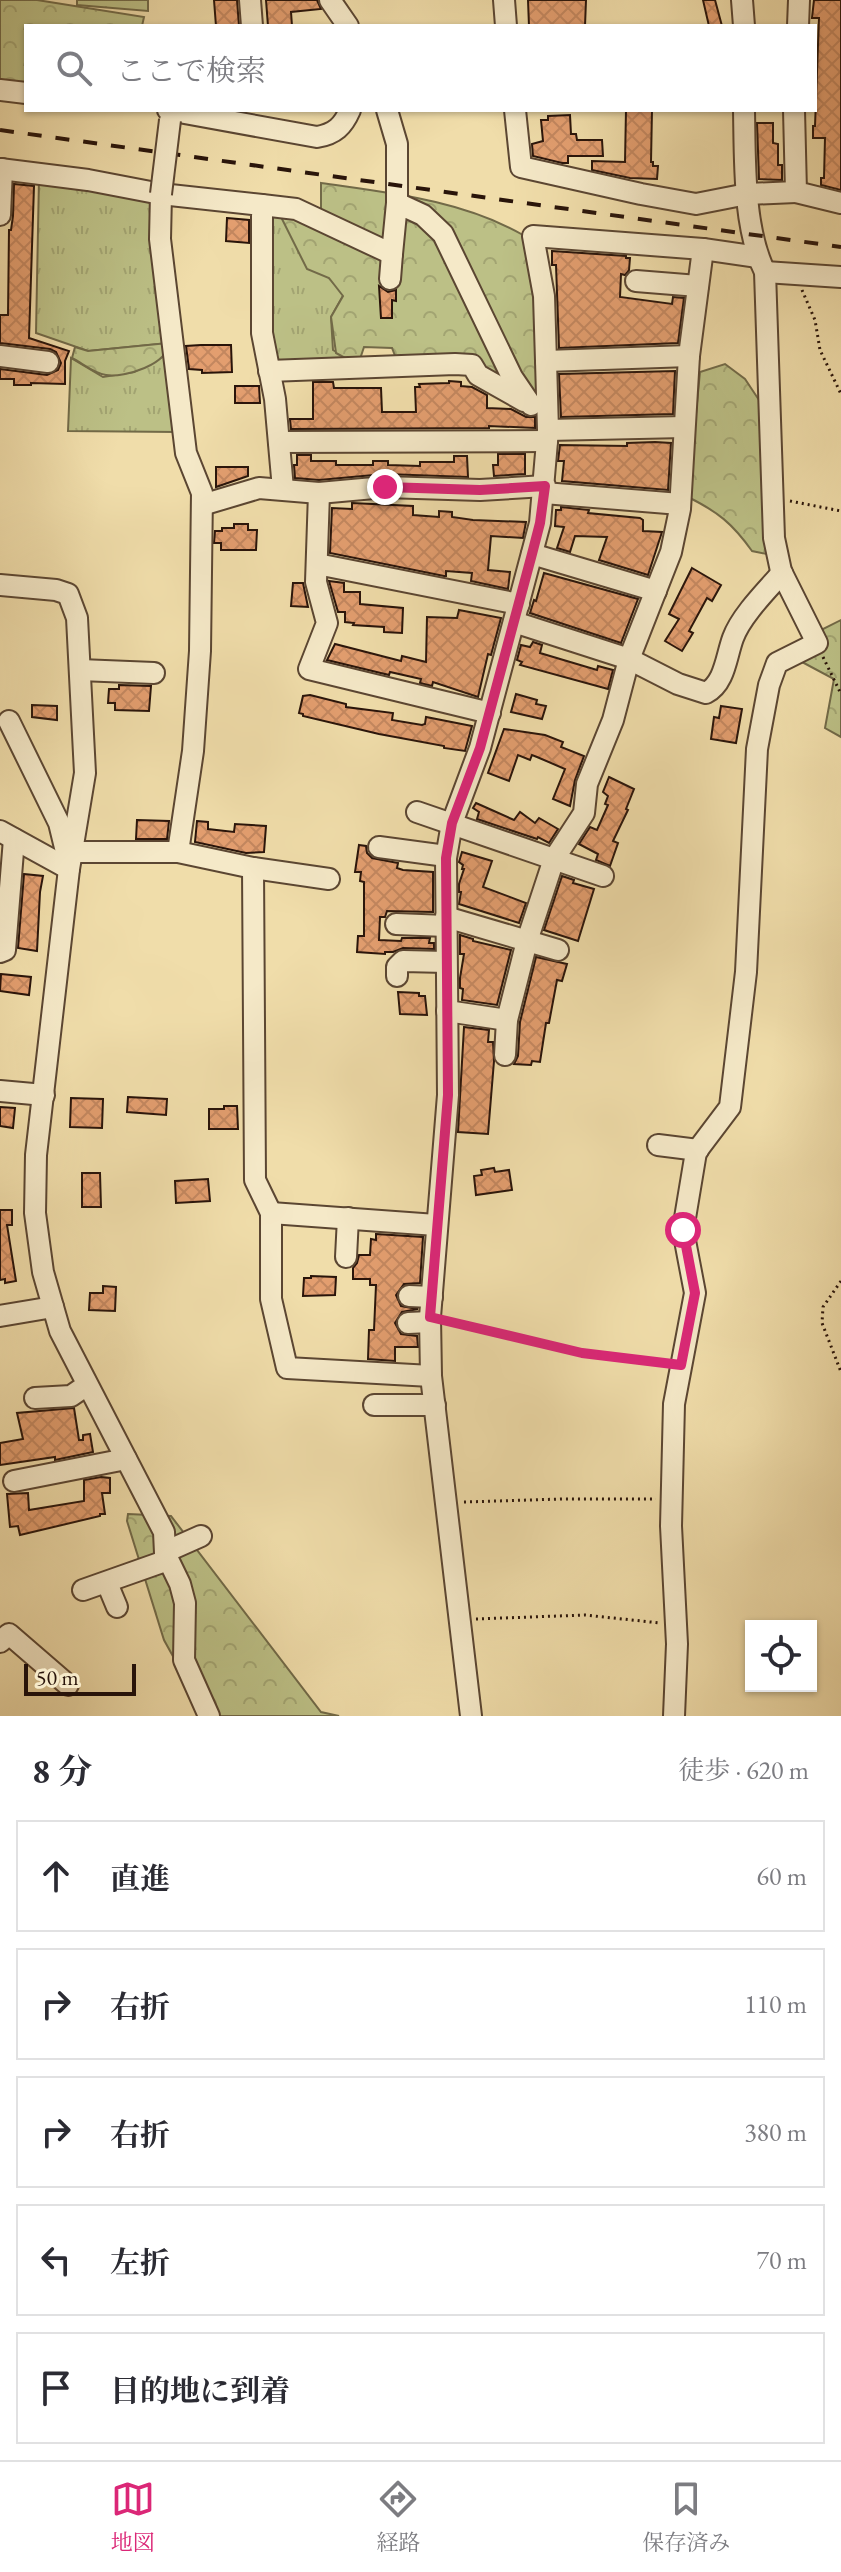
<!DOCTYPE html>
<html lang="ja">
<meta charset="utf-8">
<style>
body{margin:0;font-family:"EB Garamond","Noto Serif JP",serif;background:#f7f7f7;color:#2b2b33}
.controls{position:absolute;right:24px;bottom:24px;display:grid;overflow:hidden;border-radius:0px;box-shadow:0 2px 6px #0004}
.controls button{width:72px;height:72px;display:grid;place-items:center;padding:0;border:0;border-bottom:2px solid #e1e1e2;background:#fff;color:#2b2b33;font:40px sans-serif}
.scale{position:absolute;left:24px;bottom:20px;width:112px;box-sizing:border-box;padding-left:8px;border:4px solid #29140a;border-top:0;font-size:22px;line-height:28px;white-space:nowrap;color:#29140a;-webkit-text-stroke:6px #f5e9c8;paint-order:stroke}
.stop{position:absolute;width:24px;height:24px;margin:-18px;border:6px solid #db2777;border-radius:50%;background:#fff}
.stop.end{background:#db2777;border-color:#fff;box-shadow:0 2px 8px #0008}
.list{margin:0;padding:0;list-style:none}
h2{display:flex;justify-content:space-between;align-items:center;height:104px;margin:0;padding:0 32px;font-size:34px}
h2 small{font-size:26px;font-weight:400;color:#7c7c81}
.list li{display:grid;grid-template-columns:52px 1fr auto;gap:24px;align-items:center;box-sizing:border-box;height:112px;margin:0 16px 16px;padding:0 16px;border:2px solid #e1e1e2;border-radius:0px}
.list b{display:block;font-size:30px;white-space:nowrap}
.list em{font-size:26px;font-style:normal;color:#7c7c81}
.icon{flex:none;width:44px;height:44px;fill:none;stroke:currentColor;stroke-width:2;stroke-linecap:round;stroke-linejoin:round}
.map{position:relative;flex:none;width:841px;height:1716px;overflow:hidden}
.search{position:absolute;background:#fff;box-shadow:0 2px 6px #0004;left:24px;right:24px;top:24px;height:88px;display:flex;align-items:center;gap:20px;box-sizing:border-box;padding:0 28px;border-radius:0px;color:#7c7c81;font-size:30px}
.sheet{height:744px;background:#fff}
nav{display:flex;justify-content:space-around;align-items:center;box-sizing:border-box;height:112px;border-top:2px solid #e1e1e2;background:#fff;font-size:22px;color:#7c7c81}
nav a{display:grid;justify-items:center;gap:4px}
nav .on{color:#db2777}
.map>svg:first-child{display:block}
.grass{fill:url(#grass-tufts);stroke:#726a48;stroke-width:2}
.forest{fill:url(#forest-crowns);stroke:#726a48;stroke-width:2}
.building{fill:url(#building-cross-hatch);stroke:#29140a;stroke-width:2}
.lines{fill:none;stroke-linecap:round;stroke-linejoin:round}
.minor-casing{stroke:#5b4632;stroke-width:24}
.path{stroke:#29140a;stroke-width:3;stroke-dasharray:2 4;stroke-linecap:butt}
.minor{stroke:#f5e9c8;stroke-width:20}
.rail{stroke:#29140a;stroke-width:4;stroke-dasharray:14 14;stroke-linecap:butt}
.minor-bridge-casing{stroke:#5b4632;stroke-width:24;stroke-linecap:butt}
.minor-bridge{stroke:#f5e9c8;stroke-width:20}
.route{stroke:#db2777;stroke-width:10}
</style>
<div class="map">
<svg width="841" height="1716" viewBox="0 0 841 1716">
<defs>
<pattern id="grass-tufts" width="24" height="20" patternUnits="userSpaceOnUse" patternTransform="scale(2)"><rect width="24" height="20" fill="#bcc086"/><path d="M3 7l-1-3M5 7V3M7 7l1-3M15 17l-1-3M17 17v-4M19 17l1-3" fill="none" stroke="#a2a472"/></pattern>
<pattern id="forest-crowns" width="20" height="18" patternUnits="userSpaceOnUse" patternTransform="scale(2)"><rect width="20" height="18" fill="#bcc086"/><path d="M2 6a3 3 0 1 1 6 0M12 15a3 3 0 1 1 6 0" fill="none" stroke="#a2a472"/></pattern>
<pattern id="building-cross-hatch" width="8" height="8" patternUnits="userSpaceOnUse" patternTransform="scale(2)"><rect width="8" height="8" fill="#e39e6f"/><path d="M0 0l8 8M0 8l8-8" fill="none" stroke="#c3875f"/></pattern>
</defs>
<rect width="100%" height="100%" fill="#f0ddaa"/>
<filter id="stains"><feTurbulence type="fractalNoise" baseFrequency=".0025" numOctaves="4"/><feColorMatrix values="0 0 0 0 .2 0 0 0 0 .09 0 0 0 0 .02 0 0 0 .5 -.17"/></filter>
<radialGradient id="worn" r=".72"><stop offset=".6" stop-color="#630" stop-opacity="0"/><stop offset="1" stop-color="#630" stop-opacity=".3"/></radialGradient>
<g class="grass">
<path d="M77,0H148V11L77,5Z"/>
<path d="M39,178L156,198L168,343L88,351L36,333Z"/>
<path d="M262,208L277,209L329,278L344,294L331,317L333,350L358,365L271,371Z"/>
<path d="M166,355L176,432L68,431L71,358L103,377L134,372Z"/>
</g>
<g class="forest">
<path d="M0,0H37L144,17L142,26H26V85L0,82Z"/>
<path d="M321,183C390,193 462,200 523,235L537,318L542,411L472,365L399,366L392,348L364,347L358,365L336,353L331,317L343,296L329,278L307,269L277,209L321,219Z"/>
<path d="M168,343C169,364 125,378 106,375C95,374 82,363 72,358L75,347L88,351Z"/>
<path d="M725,364L745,379L759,400L772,555L752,551C732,523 718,512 688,497L700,372Z"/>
<path d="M841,620V737L825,728L834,679L802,662L819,631Z"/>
<path d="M128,1514L171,1516L321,1712L339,1716H206L164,1640L127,1521Z"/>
</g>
<g class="building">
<path d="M214,0H237L239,26H216Z"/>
<path d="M266,0H317L321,9L291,12L292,26H268Z"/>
<path d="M528,0H586L585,26H529Z"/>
<path d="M703,0H715L722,26H709Z"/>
<path d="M814,0H841V190L821,185V178H824L825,138H813V126H815L819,18H812Z"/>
<path d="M626,110H652L651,162H653V166H658L657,179L630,178L592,170V161L625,162Z"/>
<path d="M570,115L571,134H576L577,140H602L603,156H568V163H562L533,156L532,144L543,141L541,120H548V116Z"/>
<path d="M757,123H773V143L778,144V165H782V180L759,179Z"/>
<path d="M14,184L34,186L29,338L69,351L65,361V384L31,383V385H14V379H0V369L47,375L58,370L61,363L56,352L50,349L0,343V315H8L9,230H11L13,216Z"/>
<path d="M227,218L249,220V243L226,241Z"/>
<path d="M552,251L626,256V258H630L629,270L625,275L621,274L620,297L672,304L673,297L684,298L678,343L559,348L556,265H552Z"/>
<path d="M379,286L388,292L396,290V301L392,300V318H381Z"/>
<path d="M201,345H231L232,372L202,373V370L189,369L186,346Z"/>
<path d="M675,371L673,414L561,417L559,374Z"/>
<path d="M449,381L461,382V386L472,387L487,395V408L511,409L526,417H535V428L489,426V428L291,429L290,419H313V382H333L334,388H381L382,412H416L415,387H420L419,384L449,383Z"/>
<path d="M235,386H259L260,403H235Z"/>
<path d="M655,442L671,443L668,490L562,481L564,461H558L560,445L627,446V443Z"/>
<path d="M498,454H525V474L494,476L493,465H498Z"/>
<path d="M297,455H311V461H336V465H373V461H388V465L420,466V462H454V456H467L468,477L385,474L319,480L295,478L294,465H297Z"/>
<path d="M216,467H248V476L216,487Z"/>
<path d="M352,503L413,506V515L439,517V511L452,512V517L473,520L526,522L523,538L491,536L488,570L510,572L508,589L471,581L472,573L446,571V576H444L330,553L332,508L352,509Z"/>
<path d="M561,507L589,510L588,513L640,518L643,520V531L662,532L648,575L599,560L607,537L575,536L570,552L557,548L564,527L555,526L556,510H561Z"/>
<path d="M234,524H248V530H257L256,550H221V543H214L215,531H222V528H234Z"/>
<path d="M692,568L721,585L712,601L707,598L689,631L693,633L682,651L665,641L679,619L669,614Z"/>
<path d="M544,573L638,599L621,643L530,613L534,600L536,601Z"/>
<path d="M329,581L344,583V592H360V604L403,608L402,633L384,632V627L353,625L354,623L345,622V612H338Z"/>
<path d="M293,583H303L308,607L291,606Z"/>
<path d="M459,610L501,618L491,655L488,654L478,697L433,682L432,686L420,683L421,679L390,672L389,675L327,660L335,644L401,661L402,656L426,662L427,617L457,618Z"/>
<path d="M533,642L542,645L540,653L597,670L598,666L613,670L608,689L520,665L522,662L517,660L521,645L530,647Z"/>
<path d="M119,685L151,686L149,711L115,710V703H108L109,689H119Z"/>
<path d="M516,694L537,700L536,704L546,706L542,719L511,712Z"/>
<path d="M310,695L346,704V707L393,713L392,720L422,725L425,724L426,717L472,726L465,751L444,748V746L379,734L303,716V714L299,713L303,696Z"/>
<path d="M32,705L57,706V720L32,717Z"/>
<path d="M721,706L742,709L736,743L711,739L714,717L719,718Z"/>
<path d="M504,729L545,735L563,742L561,747L584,756L575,780L570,806L553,799L565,769L537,757L532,755L530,760L518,755L509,781L488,773Z"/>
<path d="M609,777L634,789L626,809L628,810L613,841L618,843L610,866L596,860L598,854L579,844L590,827L597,830L608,805L605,804L608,796L603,792Z"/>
<path d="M476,803L514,820L520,812L535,823L539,818L558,829L549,843L538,837L537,839L477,819L479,812L473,808Z"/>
<path d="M137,820L169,821L167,839H136Z"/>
<path d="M197,821L208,822V829L234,832L235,824L266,826L264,852L246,853L195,842Z"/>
<path d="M359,845L366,846L367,853L372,858L398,863L397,868L403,870L433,872V912L387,911L385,917H380L379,940L401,941L402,938H430L429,943H434V949L403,948L393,952H385V954L357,952L358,936H364V882L360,881L361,872H355Z"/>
<path d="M462,852L492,861L483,887L526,903L519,923L459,904L461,892H459V884L464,869H462L463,865L459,862Z"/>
<path d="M24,874L43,876L40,892L37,951L18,948Z"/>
<path d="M562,876L574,880L573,883L594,889L578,941L544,930Z"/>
<path d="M460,935L473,939V941L511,950L497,1005L462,1000L463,989L460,988V978L464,954H460Z"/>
<path d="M536,957L567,964L562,981L557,980L549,1023H546L540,1062L532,1061L531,1065L514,1064L518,1056L520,1022Z"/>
<path d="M1,974L31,977L29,995L0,991Z"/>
<path d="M398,992L419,993V996H425L427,1015L400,1014Z"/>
<path d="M464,1027L489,1030L488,1042H493L494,1061L488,1134L458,1132Z"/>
<path d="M128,1097L167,1099L166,1115L127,1112Z"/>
<path d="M71,1098L103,1099L102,1128L70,1127Z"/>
<path d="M224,1106H237L238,1129H209V1109H224Z"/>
<path d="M0,1107L15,1108L13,1128L0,1126Z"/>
<path d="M494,1168L495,1172L509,1170L512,1190L476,1195L474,1176L482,1175L481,1170Z"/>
<path d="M82,1173H100L101,1207H82Z"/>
<path d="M208,1179L210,1201L176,1203L175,1181Z"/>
<path d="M0,1210H12V1225H7L16,1281L5,1283V1279L0,1280Z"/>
<path d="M376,1234L423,1237L420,1283L404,1284L396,1295L401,1306L418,1309L402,1312L395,1323L401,1334L417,1336L418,1347H395V1361L368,1359L369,1330H374L376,1285H370V1279H353V1268L357,1263L359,1255H370L371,1239L376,1240Z"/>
<path d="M311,1276L336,1277L335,1295L303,1296L304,1278H311Z"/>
<path d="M103,1286L116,1287L115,1311L89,1310L90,1293H103Z"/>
<path d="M74,1408L79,1440H83V1435L90,1434L93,1452L55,1460V1457L0,1465V1443L23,1439L17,1413Z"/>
<path d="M101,1477L110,1478V1493H102L105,1514H100V1516L20,1535L18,1526L10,1527L7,1494L28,1493L29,1510L84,1501V1480Z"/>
</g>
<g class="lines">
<g class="minor-casing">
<g id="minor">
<path d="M250,0L252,26"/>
<path d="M330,0L348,26"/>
<path d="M504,0L506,26"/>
<path d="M742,0L744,26"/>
<path d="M798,26L799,0"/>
<path d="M0,90L26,93"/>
<path d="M168,110L317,137C335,134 343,126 350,110"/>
<path d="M387,110L397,144V205"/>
<path d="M515,110L521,167L641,194L696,204L747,194L796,192"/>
<path d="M794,110L796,192L841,203"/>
<path d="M0,169L88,180L161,194L262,205V333L275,399L283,489"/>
<path d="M161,194L160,239L186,453L202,493L200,651L193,751L178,852"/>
<path d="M262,205L296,209L392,254L397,203L423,215L443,234L512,377L531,405"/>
<path d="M0,215L2,169"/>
<path d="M765,272L841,277"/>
<path d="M390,279L392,254"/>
<path d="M636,281L698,286"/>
<path d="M0,356L48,362"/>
<path d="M546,361L689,356"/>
<path d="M269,371L455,364L472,365L478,375L524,401"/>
<path d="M548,430L684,427"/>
<path d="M279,442L547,441"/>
<path d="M319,493L316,582L327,623L309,669L490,713"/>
<path d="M544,493L680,504"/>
<path d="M202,505L259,488L319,493L385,487L480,490L545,486"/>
<path d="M532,554L656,591"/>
<path d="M317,564L519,604"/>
<path d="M0,585L56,590L68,594L77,618L85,773L69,869L36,1155L35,1213L43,1272L60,1331L164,1532L165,1553L180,1584L185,1603L184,1660L209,1716"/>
<path d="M514,622L629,659L678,684L706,693C725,683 726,657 733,638C741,616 766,591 782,573"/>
<path d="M80,670L154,673"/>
<path d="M9,721L59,823L68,860"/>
<path d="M417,812L603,876"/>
<path d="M0,831L69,869"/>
<path d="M379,847L446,856"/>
<path d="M73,852H178L253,868L329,879"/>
<path d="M253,868L255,1180L271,1213V1299L287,1368L431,1376"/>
<path d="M446,917L558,950"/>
<path d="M396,924L446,926"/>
<path d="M0,952L5,950L14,839"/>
<path d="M397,976V967L403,961L446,962"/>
<path d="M447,1011L507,1020"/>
<path d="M505,1055L507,1020L527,941L554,859L584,813L587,784L613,720L629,659L671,552L680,509L689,356L703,249"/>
<path d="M0,1091L44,1095"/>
<path d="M658,1145L698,1150"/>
<path d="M271,1213L436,1225"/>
<path d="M346,1257L348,1218"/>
<path d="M409,1296L432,1297"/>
<path d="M0,1316L53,1307"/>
<path d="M408,1323L430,1322"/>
<path d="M35,1398L71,1396L87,1385"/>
<path d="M374,1405H435"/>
<path d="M14,1481L126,1459"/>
<path d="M165,1552L201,1536"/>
<path d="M107,1583L117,1607"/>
<path d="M83,1590L168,1560"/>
<path d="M0,1642L9,1634L68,1685"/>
<path d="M471,1716L431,1376L430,1317L448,1095L446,858L452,823L480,748L540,523L548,430L546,361L544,296L533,236L703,249L758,257"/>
<path d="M674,1716L677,1644L671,1526L674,1404L695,1293L683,1230L696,1152L730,1107L746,972L757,749L769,685L777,663L817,643L781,571L774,538L765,272C743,228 745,159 744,110"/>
</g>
</g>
<g class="path">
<path d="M802,290L815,320L820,350L841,394"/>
<path d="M790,501L841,511"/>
<path d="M823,657L841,694"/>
<path d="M841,1281L823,1307L822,1323L841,1372"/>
<path d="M446,1320L582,1353L666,1363"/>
<path d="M464,1502L562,1499H656"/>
<path d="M476,1619L585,1615L660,1623"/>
</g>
<use href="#minor" class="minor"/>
<path class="rail" d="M0,130L841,247"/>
<g class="minor-bridge-casing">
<path id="minor-bridge" d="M161,194L170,120"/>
</g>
<use href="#minor-bridge" class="minor-bridge"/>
</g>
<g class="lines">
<path class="route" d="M385,487L480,490L545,486L540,523L532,554L480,748L452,823L446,858L448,1095L430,1317L582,1353L681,1365L695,1293L683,1230"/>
</g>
<rect width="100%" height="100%" filter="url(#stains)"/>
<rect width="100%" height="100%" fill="url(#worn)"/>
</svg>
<div class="controls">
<button><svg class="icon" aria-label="locate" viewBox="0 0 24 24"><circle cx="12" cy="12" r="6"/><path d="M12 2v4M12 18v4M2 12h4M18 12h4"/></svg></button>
</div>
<div class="scale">50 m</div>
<div class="stop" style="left:683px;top:1230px"></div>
<div class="stop end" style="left:385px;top:487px"></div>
<div class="search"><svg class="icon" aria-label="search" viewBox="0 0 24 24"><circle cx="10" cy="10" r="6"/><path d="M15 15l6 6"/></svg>ここで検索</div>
</div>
<section class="sheet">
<h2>8 分<small>徒歩 · 620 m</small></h2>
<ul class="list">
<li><svg class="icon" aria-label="ahead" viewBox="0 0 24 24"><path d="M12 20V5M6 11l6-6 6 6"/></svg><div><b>直進</b></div><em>60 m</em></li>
<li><svg class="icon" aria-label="right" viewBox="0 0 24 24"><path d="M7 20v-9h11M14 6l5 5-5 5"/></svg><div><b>右折</b></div><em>110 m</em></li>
<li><svg class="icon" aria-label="right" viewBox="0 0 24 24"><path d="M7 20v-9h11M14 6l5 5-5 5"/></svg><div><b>右折</b></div><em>380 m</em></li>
<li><svg class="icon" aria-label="left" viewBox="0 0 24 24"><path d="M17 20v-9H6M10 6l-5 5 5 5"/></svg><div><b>左折</b></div><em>70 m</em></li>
<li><svg class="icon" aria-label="arrive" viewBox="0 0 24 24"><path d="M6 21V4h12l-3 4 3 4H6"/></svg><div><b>目的地に到着</b></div></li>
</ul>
</section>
<nav>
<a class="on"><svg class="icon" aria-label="map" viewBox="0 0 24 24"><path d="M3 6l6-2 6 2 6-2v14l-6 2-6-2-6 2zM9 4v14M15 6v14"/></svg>地図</a>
<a><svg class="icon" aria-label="directions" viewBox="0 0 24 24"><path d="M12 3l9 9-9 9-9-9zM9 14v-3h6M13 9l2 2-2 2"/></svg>経路</a>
<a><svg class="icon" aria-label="saved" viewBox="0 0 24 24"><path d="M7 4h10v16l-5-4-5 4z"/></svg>保存済み</a>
</nav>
